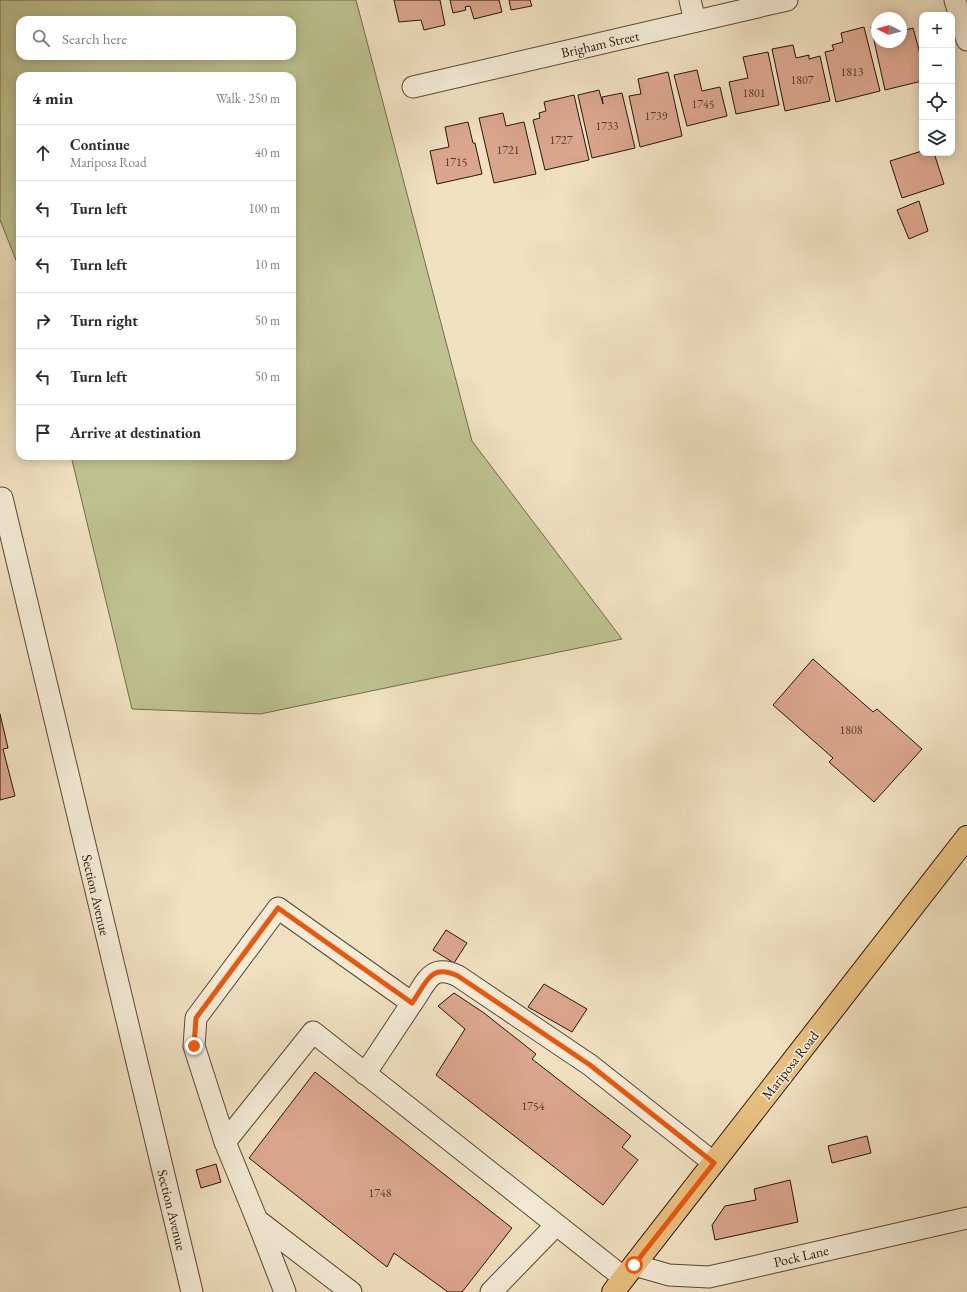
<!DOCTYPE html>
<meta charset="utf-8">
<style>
body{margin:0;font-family:"EB Garamond",serif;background:#f2f2f3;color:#2b2b33}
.controls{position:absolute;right:12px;top:12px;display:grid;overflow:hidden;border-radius:8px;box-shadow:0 2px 10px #0003}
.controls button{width:36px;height:36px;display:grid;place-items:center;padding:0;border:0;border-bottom:1px solid #e1e1e2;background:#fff;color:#2b2b33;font:20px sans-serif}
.compass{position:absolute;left:871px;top:12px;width:36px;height:36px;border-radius:50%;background:#fff;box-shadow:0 2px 10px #0003;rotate:275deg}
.stop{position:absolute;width:12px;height:12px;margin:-9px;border:3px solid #ea580c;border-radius:50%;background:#fff}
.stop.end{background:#ea580c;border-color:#fff;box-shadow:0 1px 4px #0008}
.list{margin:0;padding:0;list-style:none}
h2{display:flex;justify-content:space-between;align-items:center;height:52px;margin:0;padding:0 16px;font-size:17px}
h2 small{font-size:13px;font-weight:400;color:#7c7c81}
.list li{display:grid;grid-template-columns:26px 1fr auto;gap:12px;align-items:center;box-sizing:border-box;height:56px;padding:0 16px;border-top:1px solid #e1e1e2}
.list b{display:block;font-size:15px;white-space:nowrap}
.list p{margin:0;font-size:13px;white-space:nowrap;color:#7c7c81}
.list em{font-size:13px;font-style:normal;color:#7c7c81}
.icon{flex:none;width:22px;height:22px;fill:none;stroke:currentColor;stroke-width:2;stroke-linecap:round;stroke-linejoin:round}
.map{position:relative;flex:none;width:967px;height:1292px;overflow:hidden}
.search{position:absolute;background:#fff;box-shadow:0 2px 10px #0003;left:16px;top:16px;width:280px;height:44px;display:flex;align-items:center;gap:10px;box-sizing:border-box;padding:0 14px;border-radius:12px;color:#7c7c81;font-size:15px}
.panel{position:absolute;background:#fff;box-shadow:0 2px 10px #0003;left:16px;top:72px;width:280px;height:388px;border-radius:12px}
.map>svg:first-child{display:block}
.green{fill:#bdc290;stroke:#736c4e;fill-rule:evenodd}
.building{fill:#dba68e;stroke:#29150d}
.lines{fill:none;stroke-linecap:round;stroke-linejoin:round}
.minor-casing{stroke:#5b483a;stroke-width:23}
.major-casing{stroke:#29150d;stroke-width:24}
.minor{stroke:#f5ecd7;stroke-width:21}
.major{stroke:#e8c080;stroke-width:22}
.route{stroke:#ea580c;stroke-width:5}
.labels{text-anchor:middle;stroke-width:3.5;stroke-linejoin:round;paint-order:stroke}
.number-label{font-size:12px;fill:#56392d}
.street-label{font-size:14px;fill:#29150d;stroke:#f5ecd7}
</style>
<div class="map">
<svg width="967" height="1292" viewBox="0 0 967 1292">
<rect width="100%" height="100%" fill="#f0e1c1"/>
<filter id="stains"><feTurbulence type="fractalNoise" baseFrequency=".005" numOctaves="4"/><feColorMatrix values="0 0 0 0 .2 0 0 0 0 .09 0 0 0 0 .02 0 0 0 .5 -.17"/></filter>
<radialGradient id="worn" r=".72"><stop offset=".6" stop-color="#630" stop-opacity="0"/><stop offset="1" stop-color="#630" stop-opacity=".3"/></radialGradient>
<path class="green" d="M0,0H356L472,441L622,639L260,714L132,709L71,456H292V76H20V270L0,220ZM20,20H292V56H20Z"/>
<g class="building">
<path d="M394,0H440L445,25L424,30L421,20L399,22Z"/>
<path d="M450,0H499L502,12L474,19L470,6L465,7L466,10L453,13Z"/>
<path d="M509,0H530L532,6L511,10Z"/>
<path d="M877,26V42H901V31L913,28L922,61V81L885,90L871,27Z"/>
<path d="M864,27L880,91L836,102L825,52L834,50L832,45L843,42L841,33Z"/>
<path d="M793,45L796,58L809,55V59L820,56L830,101L785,111L772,49Z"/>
<path d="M768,52L779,105L736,114L729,82L748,78L743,57Z"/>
<path d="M697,70L702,91L720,87L727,116L687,126L674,75Z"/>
<path d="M668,72L682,136L640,147L629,96L641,94L638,79Z"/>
<path d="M599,90L603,104L602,97L622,93L635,148L592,158L578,95Z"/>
<path d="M574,95L589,160L545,170L533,120L540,118L539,113L546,111L544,102Z"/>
<path d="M503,113L506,126L524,122L536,174L494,183L479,118Z"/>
<path d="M468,122L473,143H475L482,174L437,184L430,151L449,147L445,127Z"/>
<path d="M922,151V153H934L944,184L902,198L890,161Z"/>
<path d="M919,201L928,231L909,239L897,210Z"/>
<path d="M813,659L873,712L877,709L922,749L874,802L829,762L833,758L773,705Z"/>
<path d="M0,714L8,748L3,749L15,796L0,800Z"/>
<path d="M446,930L467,943L454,963L433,950Z"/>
<path d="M544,984L587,1009L572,1032L528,1007Z"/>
<path d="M454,993L484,1013L536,1054L532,1059L631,1136L622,1147L638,1160L603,1205L436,1075L465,1029L438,1006Z"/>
<path d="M315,1072L512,1228L462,1292H448L394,1253L387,1267L249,1158Z"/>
<path d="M867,1136L871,1153L832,1163L828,1146Z"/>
<path d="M216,1164L221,1182L201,1188L196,1170Z"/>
<path d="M790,1180L798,1222L715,1240L712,1225L725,1206L756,1200L754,1189Z"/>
</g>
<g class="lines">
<g class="minor-casing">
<g id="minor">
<path d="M690,0L695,21"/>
<path d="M955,0L967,40"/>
<path d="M413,87L787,0"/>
<path d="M2,498L192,1292"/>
<path d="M412,1003C427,982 430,963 458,976L590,1065L714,1163"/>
<path d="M225,1142L194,1046L196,1018L278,908L412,1003L365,1074"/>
<path d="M257,1220L225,1142L313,1032L624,1278"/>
<path d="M634,1265L669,1275L709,1277L967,1218"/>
<path d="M285,1292L257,1220L351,1292"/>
<path d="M491,1292L556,1225"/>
</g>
</g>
<g class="major-casing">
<path id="major" d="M613,1292L967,837"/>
</g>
<use href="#minor" class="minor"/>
<use href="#major" class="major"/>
</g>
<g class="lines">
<path class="route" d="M194,1046L196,1018L278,908L412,1003C427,982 430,963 458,976L590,1065L714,1163L634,1265"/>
</g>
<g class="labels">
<g class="number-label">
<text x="852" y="76">1813</text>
<text x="802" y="84">1807</text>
<text x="754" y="97">1801</text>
<text x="703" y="108">1745</text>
<text x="656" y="120">1739</text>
<text x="607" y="130">1733</text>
<text x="561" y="144">1727</text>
<text x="508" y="154">1721</text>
<text x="456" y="166">1715</text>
<text x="851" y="734">1808</text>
<text x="533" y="1110">1754</text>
<text x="380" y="1197">1748</text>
</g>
<g class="street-label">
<text transform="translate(600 44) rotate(-13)" y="5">Brigham Street</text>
<text transform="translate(96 895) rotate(77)" y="5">Section Avenue</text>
<text transform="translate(790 1065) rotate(-52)" y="5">Mariposa Road</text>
<text transform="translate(172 1210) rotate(76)" y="5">Section Avenue</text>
<text transform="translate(801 1256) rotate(-13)" y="5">Pock Lane</text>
</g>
</g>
<rect width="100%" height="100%" filter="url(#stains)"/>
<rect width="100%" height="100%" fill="url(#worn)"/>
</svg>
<div class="controls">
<button>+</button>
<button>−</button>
<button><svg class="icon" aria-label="locate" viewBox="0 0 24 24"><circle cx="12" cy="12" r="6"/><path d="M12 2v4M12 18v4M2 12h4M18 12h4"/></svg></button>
<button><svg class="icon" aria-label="layers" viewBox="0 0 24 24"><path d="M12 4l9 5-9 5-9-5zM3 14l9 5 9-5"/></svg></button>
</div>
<svg class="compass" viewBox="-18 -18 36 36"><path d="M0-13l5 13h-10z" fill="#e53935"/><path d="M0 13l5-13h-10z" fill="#7c7c81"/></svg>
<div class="stop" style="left:634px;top:1265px"></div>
<div class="stop end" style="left:194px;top:1046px"></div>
<div class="search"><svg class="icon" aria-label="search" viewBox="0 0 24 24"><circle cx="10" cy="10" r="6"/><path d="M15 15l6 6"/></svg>Search here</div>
<section class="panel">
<h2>4 min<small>Walk · 250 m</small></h2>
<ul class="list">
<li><svg class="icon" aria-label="ahead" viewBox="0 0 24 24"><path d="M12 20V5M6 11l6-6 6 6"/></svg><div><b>Continue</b><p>Mariposa Road</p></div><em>40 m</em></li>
<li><svg class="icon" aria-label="left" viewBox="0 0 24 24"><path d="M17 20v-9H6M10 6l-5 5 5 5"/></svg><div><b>Turn left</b></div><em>100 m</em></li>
<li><svg class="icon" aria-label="left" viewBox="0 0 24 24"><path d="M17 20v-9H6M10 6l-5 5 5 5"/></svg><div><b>Turn left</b></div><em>10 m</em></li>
<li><svg class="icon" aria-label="right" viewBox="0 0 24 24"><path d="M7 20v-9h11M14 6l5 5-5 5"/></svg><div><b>Turn right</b></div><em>50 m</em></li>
<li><svg class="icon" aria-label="left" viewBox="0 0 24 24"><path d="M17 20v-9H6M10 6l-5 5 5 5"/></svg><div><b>Turn left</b></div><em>50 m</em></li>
<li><svg class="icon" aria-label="arrive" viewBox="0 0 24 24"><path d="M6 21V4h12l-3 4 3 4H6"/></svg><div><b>Arrive at destination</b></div></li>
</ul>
</section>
</div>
